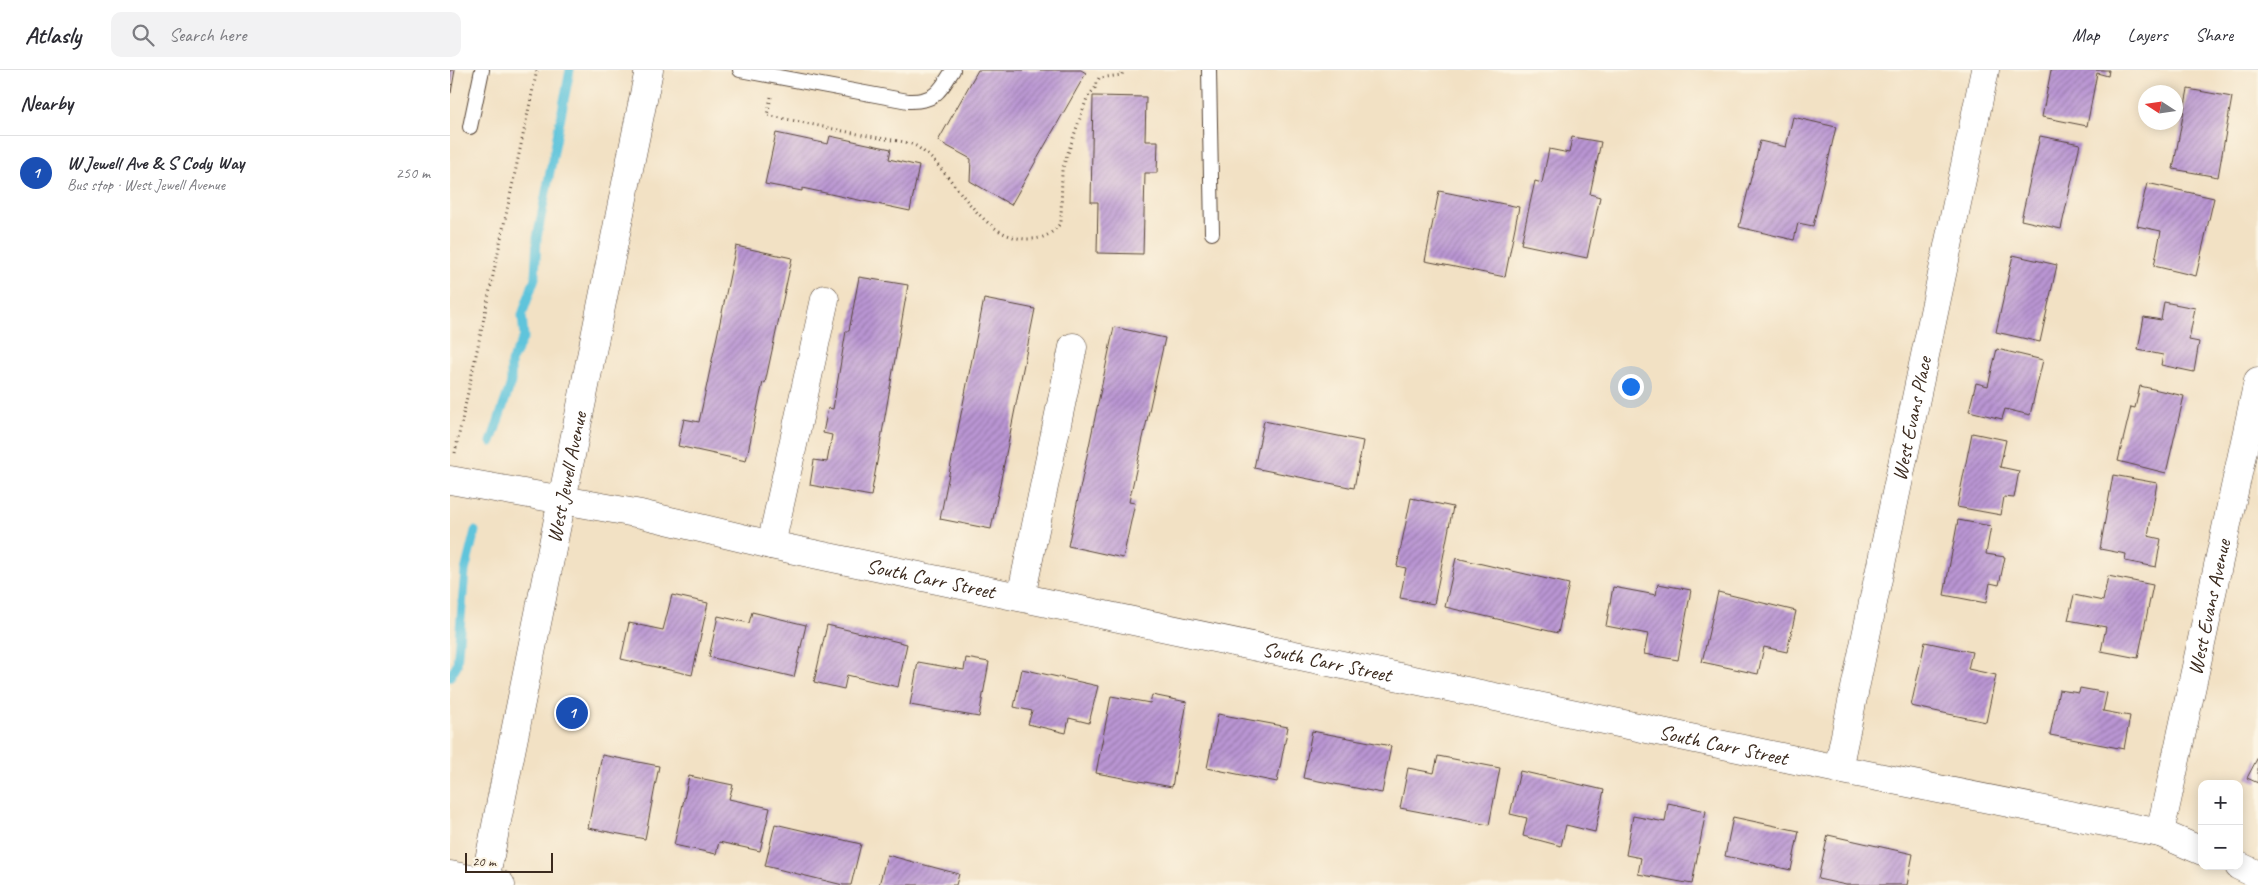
<!DOCTYPE html>
<meta charset="utf-8">
<style>
body{margin:0;font-family:Caveat,sans-serif;background:#f2f2f3;color:#2b2b33}
.controls{position:absolute;right:15px;bottom:15px;display:grid;overflow:hidden;border-radius:10px;box-shadow:0 2px 12px #0003}
.controls button{width:45px;height:45px;display:grid;place-items:center;padding:0;border:0;border-bottom:1px solid #e1e1e2;background:#fff;color:#2b2b33;font:25px sans-serif}
.compass{position:absolute;left:1688px;top:15px;width:45px;height:45px;border-radius:50%;background:#fff;box-shadow:0 2px 12px #0003;rotate:282deg}
.scale{position:absolute;left:15px;bottom:12px;width:88px;box-sizing:border-box;padding-left:5px;border:2px solid #3b2a1e;border-top:0;font-size:14px;line-height:18px;white-space:nowrap;color:#3b2a1e;-webkit-text-stroke:4px #fcf5e5;paint-order:stroke}
.you{position:absolute;left:1180px;top:316px;width:18px;height:18px;margin:-12px;border:4px solid #fff;border-radius:50%;background:#1a73e8;box-shadow:0 0 0 8px #1a73e833}
.badge{display:grid;place-items:center;width:32px;height:32px;border-radius:50%;background:#d1495b;color:#fff;font-size:16px;font-weight:700}
.pin{position:absolute;translate:-50% -50%;border:2px solid #fff;box-shadow:0 1px 5px #0006}
.list{margin:0;padding:0;list-style:none}
h2{display:flex;justify-content:space-between;align-items:center;height:65px;margin:0;padding:0 20px;font-size:21px}
h2 small{font-size:16px;font-weight:400;color:#7c7c81}
.list li{display:grid;grid-template-columns:32px 1fr auto;gap:15px;align-items:center;box-sizing:border-box;height:75px;padding:0 20px;border-top:1px solid #e1e1e2}
.list b{display:block;font-size:19px;white-space:nowrap}
.list p{margin:0;font-size:16px;white-space:nowrap;color:#7c7c81}
.list em{font-size:16px;font-style:normal;color:#7c7c81}
.icon{flex:none;width:28px;height:28px;fill:none;stroke:currentColor;stroke-width:2;stroke-linecap:round;stroke-linejoin:round}
.map{position:relative;flex:none;width:1808px;height:815px;overflow:hidden}
header{display:flex;align-items:center;gap:30px;box-sizing:border-box;height:70px;padding:0 25px;background:#fff;border-bottom:1px solid #e1e1e2}
header strong{font-size:24px}
nav{display:flex;gap:28px;margin-inline-start:auto;font-size:18px}
.search{width:350px;height:45px;background:#f2f2f3;display:flex;align-items:center;gap:12px;box-sizing:border-box;padding:0 18px;border-radius:10px;color:#7c7c81;font-size:19px}
main{display:flex}
aside{flex:1;background:#fff}
.map>svg:first-child{display:block}
.lines{fill:none;stroke-linecap:round;stroke-linejoin:round}
.stream{stroke:#5ec4db;stroke-width:9}
.building{fill:url(#building-hatch)}
.lane-casing{stroke:#564537;stroke-width:16}
.street-casing{stroke:#564537;stroke-width:29}
.secondary-casing{stroke:#564537;stroke-width:29}
.path{stroke:#564537;stroke-width:3;stroke-dasharray:1 4;stroke-linecap:butt}
.lane{stroke:#fff;stroke-width:14}
.street{stroke:#fff;stroke-width:28}
.secondary{stroke:#fff;stroke-width:28}
.labels{text-anchor:middle;stroke-width:4;stroke-linejoin:round;paint-order:stroke}
.street-label{font-size:21px;fill:#3b2a1e;stroke:#fcf5e5}
</style>
<header>
<strong>Atlasly</strong>
<div class="search"><svg class="icon" aria-label="search" viewBox="0 0 24 24"><circle cx="10" cy="10" r="6"/><path d="M15 15l6 6"/></svg>Search here</div>
<nav><a>Map</a><a>Layers</a><a>Share</a></nav>
</header>
<main>
<aside>
<h2>Nearby<small></small></h2>
<ul class="list">
<li><span class="badge" style="background:#1a4fb4">1</span><div><b>W Jewell Ave &amp; S Cody Way</b><p>Bus stop · West Jewell Avenue</p></div><em>250 m</em></li>
</ul>
</aside>
<div class="map">
<svg width="1808" height="815" viewBox="0 0 1808 815">
<defs>
<pattern id="building-hatch" width="6" height="6" patternUnits="userSpaceOnUse" patternTransform="scale(1.25)"><rect width="6" height="6" fill="#b995d3"/><path d="M-1 1l2-2M0 6l6-6M5 7l2-2" fill="none" stroke="#987aab"/></pattern>
</defs>
<rect width="100%" height="100%" fill="#fcf5e5"/>
<filter id="ink" filterUnits="userSpaceOnUse"><feTurbulence type="fractalNoise" baseFrequency=".02" numOctaves="2"/><feDisplacementMap in="SourceGraphic" scale="10" xChannelSelector="R" yChannelSelector="G"/><feConvolveMatrix kernelMatrix="1 2 1 2 8 2 1 2 1" color-interpolation-filters="sRGB"/></filter>
<filter id="wash" filterUnits="userSpaceOnUse"><feTurbulence type="fractalNoise" baseFrequency=".0096" numOctaves="4" result="noise"/><feDisplacementMap in="SourceGraphic" scale="20" xChannelSelector="R" yChannelSelector="G"/><feGaussianBlur stdDeviation="1.12" result="paint"/><feColorMatrix in="noise" values="0 0 0 0 0 0 0 0 0 0 0 0 0 0 0 0 0 1.4 0 .05"/><feComposite in="paint" operator="in"/></filter>
<g filter="url(#wash)">
<rect width="100%" height="100%" fill="#f2e1c4"/>
<g class="lines">
<g class="stream">
<path d="M41,372L61,313V292L74,267L72,245L85,208L87,168L120,0"/>
<path d="M0,607L7,595L15,501L25,461"/>
</g>
</g>
<g id="blocks">
<g class="building">
<path d="M0,0H5L1,23H0Z"/>
<path d="M528,0H631L636,3L561,135L520,111L521,89L488,71Z"/>
<path d="M1601,0H1659L1658,6L1647,3L1637,56L1592,47Z"/>
<path d="M1738,19L1782,27L1768,107L1723,99Z"/>
<path d="M643,26L696,27L695,71H708L707,103H695L693,184L647,183L648,132H641Z"/>
<path d="M1343,47L1386,57L1363,156L1348,153L1344,170L1289,157L1310,71L1336,77Z"/>
<path d="M326,63L378,74L380,66L441,79L439,89L469,96L460,141L352,118V121L315,114Z"/>
<path d="M1590,66L1630,74L1611,159L1571,150Z"/>
<path d="M1122,67L1151,72L1140,124L1150,127L1137,188L1071,174L1085,111L1092,113L1099,79L1119,83Z"/>
<path d="M1697,113L1764,128L1746,206L1704,196L1711,161L1687,156Z"/>
<path d="M989,121L1069,137L1055,207L975,191Z"/>
<path d="M286,176L342,188L315,313L313,312L296,391L228,376L234,349L249,352Z"/>
<path d="M1563,185L1607,195L1590,272L1546,262Z"/>
<path d="M409,207L458,215L421,426L360,415L364,390L377,392L382,365L373,363L378,338L383,339L396,261H399Z"/>
<path d="M534,229L585,239L541,459L490,449Z"/>
<path d="M1714,232L1745,238L1739,270L1749,272L1744,302L1711,295L1713,285L1688,280L1694,247L1711,250Z"/>
<path d="M664,257L715,268L679,432L685,433L673,488L618,476Z"/>
<path d="M1547,279L1593,290L1580,345L1555,339L1552,349L1519,341L1526,313L1538,316Z"/>
<path d="M1690,316L1734,326L1716,403L1668,391L1681,337L1685,338Z"/>
<path d="M814,351L913,371L904,418L804,398Z"/>
<path d="M1522,363L1556,370L1550,397L1569,401L1564,428L1554,427L1551,445L1507,437Z"/>
<path d="M1663,405L1707,413L1698,466L1711,469L1706,497L1675,491L1676,484L1650,479Z"/>
<path d="M961,428L1003,437L984,534L950,528L956,498L947,496Z"/>
<path d="M1508,450L1541,456L1536,484L1555,487L1549,515L1540,513L1536,533L1494,525Z"/>
<path d="M1006,488L1119,514L1108,563L995,537Z"/>
<path d="M1658,506L1703,515L1688,588L1651,581L1656,557L1618,550L1624,525L1653,531Z"/>
<path d="M1208,514L1241,520L1228,590L1194,584L1198,564L1156,556L1163,517L1206,525Z"/>
<path d="M1268,522L1346,541L1337,582L1314,577L1308,604L1252,592Z"/>
<path d="M222,525L258,533L242,605L171,589L179,553L213,560Z"/>
<path d="M302,542L356,555L344,607L259,587L268,546L299,553Z"/>
<path d="M377,555L457,574L448,617L397,605L394,619L364,612Z"/>
<path d="M1475,572L1522,582L1518,599L1546,605L1536,652L1461,636Z"/>
<path d="M516,588L539,592L529,647L460,635L468,592L514,600Z"/>
<path d="M572,599L648,616L639,653L619,648L616,663L578,654L582,641L564,637Z"/>
<path d="M1630,618L1657,623L1653,641L1680,646L1674,679L1600,665L1609,620L1629,623Z"/>
<path d="M702,625L737,632L722,717L646,703L661,626L700,633Z"/>
<path d="M768,644L838,657L827,712L757,698Z"/>
<path d="M862,661L941,676L932,723L853,708Z"/>
<path d="M152,685L209,696L195,769L138,758Z"/>
<path d="M988,686L1050,698L1039,755L950,738L958,698L984,703Z"/>
<path d="M1808,687V713L1797,708Z"/>
<path d="M1070,701L1154,720L1145,762L1116,755L1111,776L1073,766L1077,748L1060,744Z"/>
<path d="M239,706L283,715L279,729L320,738L310,781L269,772L266,784L224,775Z"/>
<path d="M1218,733L1256,741L1242,814L1188,804L1191,788L1176,785L1183,746L1215,752Z"/>
<path d="M1283,747L1349,761L1341,800L1275,786Z"/>
<path d="M325,754L411,774L401,815H393L315,796Z"/>
<path d="M1378,765L1463,784L1457,815H1396L1368,809Z"/>
<path d="M437,785L509,804L506,815H429Z"/>
</g>
</g>
</g>
<g filter="url(#ink)">
<use href="#blocks" fill-opacity="0" stroke="#564537" stroke-width="1"/>
<g class="lines">
<g class="lane-casing">
<g id="lane">
<path d="M290,0L458,31C485,32 490,21 503,0"/>
<path d="M759,0L762,163"/>
<path d="M20,57L32,0"/>
</g>
</g>
<g class="street-casing">
<g id="street">
<path id="s1" d="M113,430L191,444L321,475L1388,699L1710,763L1752,781"/>
<path d="M321,475L375,229"/>
<path d="M571,527L623,277"/>
<path id="s2" d="M1388,699L1535,0"/>
<path id="s3" d="M1710,763L1808,311"/>
<path d="M1789,796L1808,805"/>
<path d="M0,805L51,815"/>
</g>
</g>
<g class="secondary-casing">
<g id="secondary">
<path d="M0,410L113,430"/>
<path id="s4" d="M34,815L199,0"/>
</g>
</g>
<g class="path">
<path d="M321,27L317,45C355,53 392,61 429,68C440,70 457,71 466,76C506,102 529,171 580,169C593,169 603,164 611,152L612,100L637,28L645,18L649,8L672,5L673,0"/>
<path d="M5,383L87,0"/>
</g>
<use href="#lane" class="lane"/>
<use href="#street" class="street"/>
<use href="#secondary" class="secondary"/>
</g>
</g>
<g class="labels">
<g class="street-label">
<text dy="7" stroke="none"><textPath href="#s2" startOffset="358">West Evans Place</textPath></text>
<text dy="7" stroke="none"><textPath href="#s4" startOffset="416">West Jewell Avenue</textPath></text>
<text dy="7" stroke="none"><textPath href="#s1" startOffset="376">South Carr Street</textPath></text>
<text dy="7" stroke="none"><textPath href="#s3" startOffset="231">West Evans Avenue</textPath></text>
<text dy="7" stroke="none"><textPath href="#s1" startOffset="781">South Carr Street</textPath></text>
<text dy="7" stroke="none"><textPath href="#s1" startOffset="1186">South Carr Street</textPath></text>
</g>
</g>
</svg>
<div class="controls">
<button>+</button>
<button>−</button>
</div>
<svg class="compass" viewBox="-18 -18 36 36"><path d="M0-13l5 13h-10z" fill="#e53935"/><path d="M0 13l5-13h-10z" fill="#7c7c81"/></svg>
<div class="scale">20 m</div>
<div class="you"></div>
<div class="pin badge" style="left:122px;top:643px;background:#1a4fb4">1</div>
</div>
</main>
